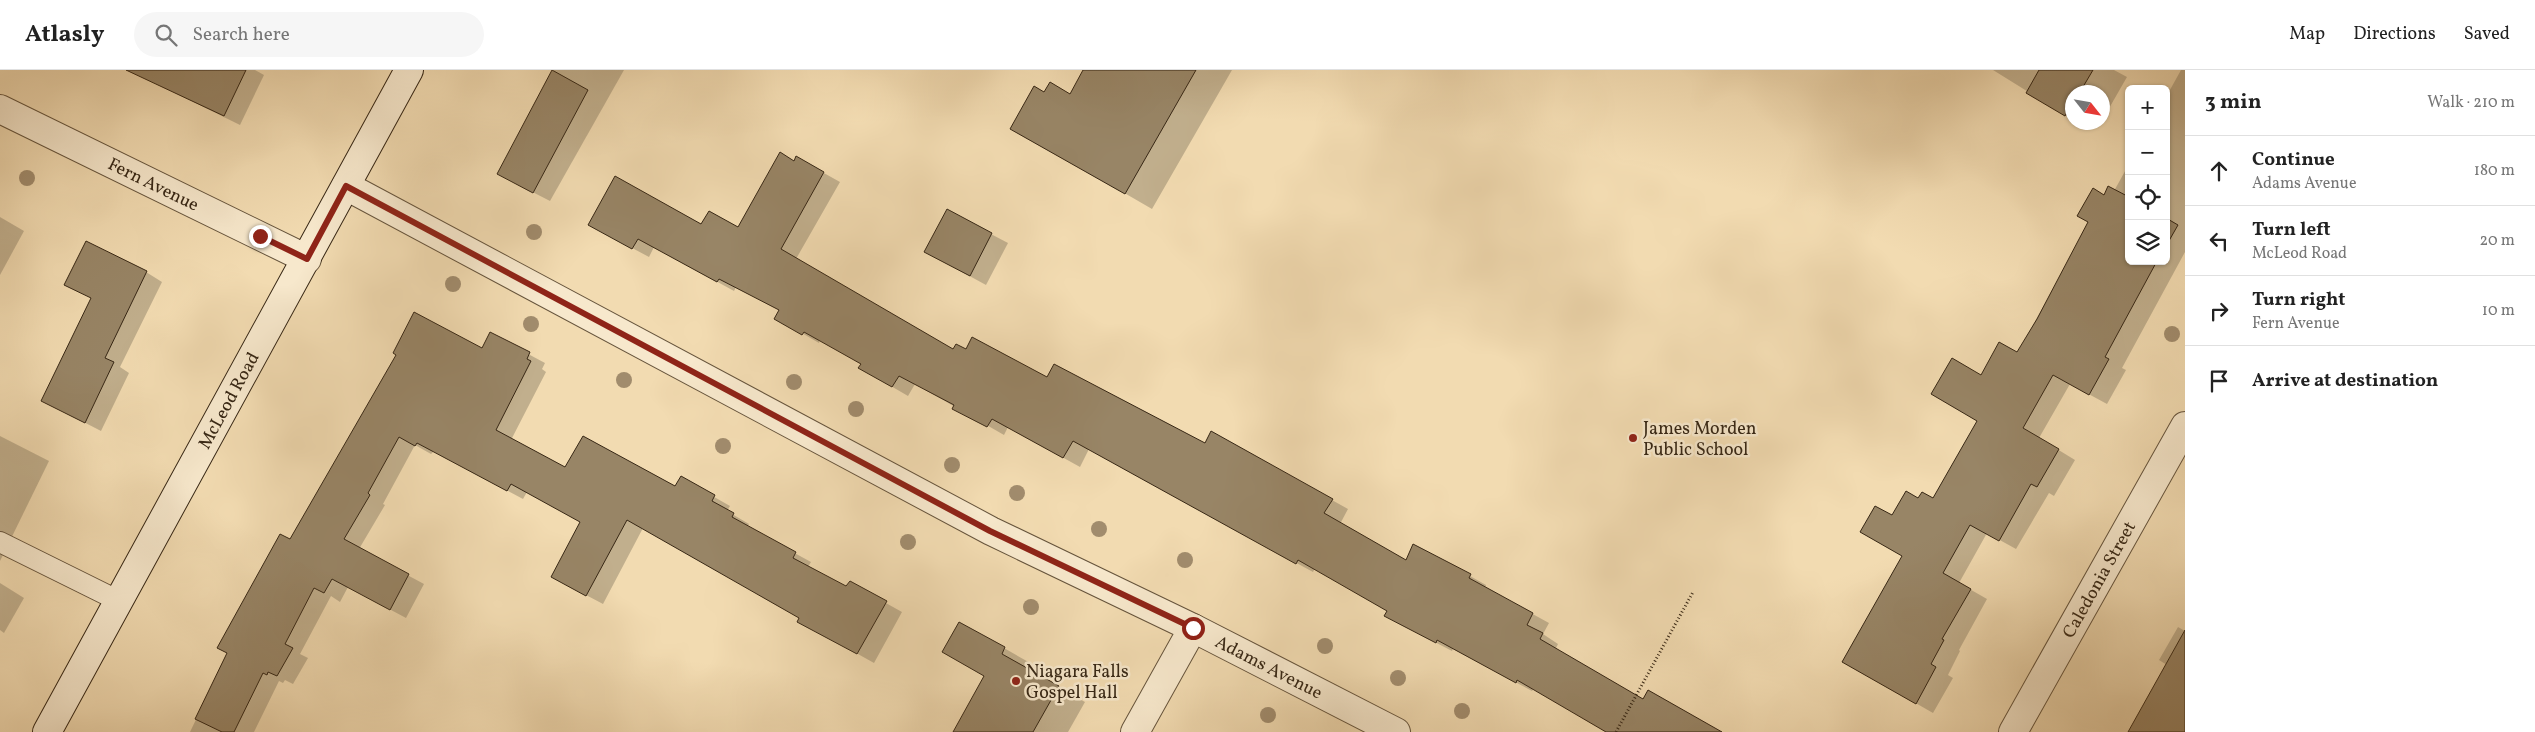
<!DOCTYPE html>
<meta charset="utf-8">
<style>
body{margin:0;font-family:Vollkorn,serif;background:#f6f6f6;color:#222}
.controls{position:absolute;right:15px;top:15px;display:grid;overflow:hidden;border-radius:8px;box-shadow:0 1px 4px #0004}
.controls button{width:45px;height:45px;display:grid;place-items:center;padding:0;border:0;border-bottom:1px solid #e0e0e0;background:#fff;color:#222;font:25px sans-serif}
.compass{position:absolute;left:2065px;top:15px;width:45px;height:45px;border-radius:50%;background:#fff;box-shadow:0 1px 4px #0004;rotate:121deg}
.stop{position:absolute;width:15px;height:15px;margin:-11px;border:4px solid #8f2418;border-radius:50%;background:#fff}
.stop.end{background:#8f2418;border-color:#fff;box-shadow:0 1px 5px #0008}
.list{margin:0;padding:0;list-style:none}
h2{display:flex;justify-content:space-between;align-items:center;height:65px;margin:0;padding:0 20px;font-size:21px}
h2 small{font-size:16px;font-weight:400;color:#767676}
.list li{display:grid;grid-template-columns:32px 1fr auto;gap:15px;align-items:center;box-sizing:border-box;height:70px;padding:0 20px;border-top:1px solid #e0e0e0}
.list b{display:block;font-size:19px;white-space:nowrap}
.list p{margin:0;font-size:16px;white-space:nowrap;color:#767676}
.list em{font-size:16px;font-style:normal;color:#767676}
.icon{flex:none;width:28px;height:28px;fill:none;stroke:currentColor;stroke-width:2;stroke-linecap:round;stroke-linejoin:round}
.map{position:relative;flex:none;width:2185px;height:662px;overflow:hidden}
header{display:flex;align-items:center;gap:30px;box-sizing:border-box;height:70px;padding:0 25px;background:#fff;border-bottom:1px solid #e0e0e0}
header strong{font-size:24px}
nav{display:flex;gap:28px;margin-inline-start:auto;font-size:18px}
.search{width:350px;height:45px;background:#f6f6f6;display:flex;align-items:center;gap:12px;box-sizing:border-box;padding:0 18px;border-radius:28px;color:#767676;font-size:19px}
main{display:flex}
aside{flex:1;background:#fff}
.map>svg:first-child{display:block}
.shadow{fill:#0003}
.building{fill:#988566;stroke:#372715}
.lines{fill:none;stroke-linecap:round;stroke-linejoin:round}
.lane-casing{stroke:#66543c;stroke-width:22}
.street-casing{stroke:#66543c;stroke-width:30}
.secondary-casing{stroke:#372715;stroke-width:30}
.path{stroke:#372715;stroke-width:3;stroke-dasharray:1 2.5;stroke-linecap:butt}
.lane{stroke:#f7e8cc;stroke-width:20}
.street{stroke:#f7e8cc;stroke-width:28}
.secondary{stroke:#f7e8cc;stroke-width:28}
.tree{fill:#a18c6d}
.route{stroke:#8f2418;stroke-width:6}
.poi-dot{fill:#8f2418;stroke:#f7e8cc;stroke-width:2}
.labels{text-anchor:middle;stroke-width:5;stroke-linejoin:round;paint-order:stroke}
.street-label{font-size:18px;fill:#372715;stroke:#f7e8cc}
.poi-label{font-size:18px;fill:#372715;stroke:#f7e8cc;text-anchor:start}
</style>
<header>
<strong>Atlasly</strong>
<div class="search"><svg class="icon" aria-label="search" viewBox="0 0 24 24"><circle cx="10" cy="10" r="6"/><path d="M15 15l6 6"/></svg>Search here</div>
<nav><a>Map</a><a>Directions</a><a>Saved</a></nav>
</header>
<main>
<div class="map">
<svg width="2185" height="662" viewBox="0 0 2185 662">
<rect width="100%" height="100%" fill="#f2dbb1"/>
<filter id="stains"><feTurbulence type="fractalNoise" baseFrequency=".004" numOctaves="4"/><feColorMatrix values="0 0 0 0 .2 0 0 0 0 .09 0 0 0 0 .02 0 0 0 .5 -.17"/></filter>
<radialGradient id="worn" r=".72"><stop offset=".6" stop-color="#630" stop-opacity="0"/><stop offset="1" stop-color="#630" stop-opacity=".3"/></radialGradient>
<g class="shadow">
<path d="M171,0H255L264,5L240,55L163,17Z"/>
<path d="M554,0H624L550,131L515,113L533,37Z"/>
<path d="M1085,0H1232L1152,139L1012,58L1045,23L1070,25Z"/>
<path d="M1993,0H2114L2127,7L2104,47L2102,22H2072V49Z"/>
<path d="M2181,0H2185V182L2122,298L2126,300L2107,334L2070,314L2039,368L2075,390L2054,426L2049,423L2016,479L1987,463L1959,513L1987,529L1959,580L1960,581L1948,605L1953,608L1933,643L1844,592L1903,485L1893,447L1934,430L1979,350L1982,306L2017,284L2104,126L2114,121L2129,94V191H2166V27Z"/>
<path d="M2079,52H2091L2088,58Z"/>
<path d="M797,88L840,112L796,189L954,281L1048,309L1205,375L1212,363L1348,439L1340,454L1407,492L1414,476L1470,506L1486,515L1485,518L1549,553L1543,564L1558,574L1555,580L1643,631L1720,662H1609L1534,618L1532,621L1453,579L1452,581L1402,555L1388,540L1315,498L1313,502L1089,379L1080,397L1008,357L1004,365L915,314L908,326L860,298L862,294L820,270L819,273L776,248L781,241L736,217L734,221L654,177L649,187L606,164L702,156L739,158Z"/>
<path d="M947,141L1008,173L986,215L942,191Z"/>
<path d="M0,147L24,161L0,205Z"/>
<path d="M146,202L162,212L120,297L129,303L101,361L43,331L92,229Z"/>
<path d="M491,264L545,293L542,299L546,302L511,370L566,399L675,418L681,408L730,436L727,441L749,454L747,457L811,492L808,497L847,518L850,513L902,542L874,593L815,560L801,547L643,458L603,534L569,516L582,452L527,422L523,429L434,381L431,384L415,375L383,434L385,435L359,479L424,514L406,548L348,517L340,532L331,526L300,584L308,588L293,614L285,610L283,613L279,611L254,662H190L228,583L291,470L483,279Z"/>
<path d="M0,366L49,391L0,491Z"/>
<path d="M0,513L24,528L4,563L0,560Z"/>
<path d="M960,553L1032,594L1028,600L1085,632L1068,662H954L986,606Z"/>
<path d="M2178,557L2185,561V662H2129L2167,595L2159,590Z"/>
</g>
<g class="building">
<path d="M126,0H246L224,46Z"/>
<path d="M552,0L588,20L533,123L497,104Z"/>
<path d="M1083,0H1196L1125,124L1010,59L1034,16L1044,22L1050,12L1070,24Z"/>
<path d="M2039,0H2093L2080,22H2072V34L2065,46L2026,23Z"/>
<path d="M780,82L794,91L796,86L824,102L781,179L953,279L956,274L966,279L972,267L1047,307L1054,294L1205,373L1211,361L1333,429L1324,443L1406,490L1413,474L1471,504L1469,508L1533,543L1527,555L1543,563L1540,569L1643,629L1648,620L1722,662H1606L1517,610L1516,613L1437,570L1436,573L1384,546L1387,541L1298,490L1296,494L1073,371L1063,388L992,349L987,357L952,339L954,335L899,306L892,317L858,298L861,294L804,262L802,265L774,249L779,240L719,209L717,212L638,169L632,179L588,155L615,106L701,154L709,141L738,157Z"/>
<path d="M2108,116L2129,127V191H2157L2105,287L2109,289L2089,325L2053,305L2023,358L2059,379L2037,417L2031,414L1999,471L1970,455L1943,503L1971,519L1942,569L1944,570L1931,594L1936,597L1916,634L1842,592L1902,486L1860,462L1875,436L1892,445L1906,421L1918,428L1922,422L1933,428L1977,351L1931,324L1952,288L1981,305L1999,272L2017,282L2037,249L2088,152L2077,146L2093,118L2104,125Z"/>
<path d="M947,139L992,163L970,206L924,182Z"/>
<path d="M2166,148L2178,155L2166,176Z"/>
<path d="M86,171L147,201L105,288L114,292L85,353L41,331L91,228L64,215Z"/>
<path d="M414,242L482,278L490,262L530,282L527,289L531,291L496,360L565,397L583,366L675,416L681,406L715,425L712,431L734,443L732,447L796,482L793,488L846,516L850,511L887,531L857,584L797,552L799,548L627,450L586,526L551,507L580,452L511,414L507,421L417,373L415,376L399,367L368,423L370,425L344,469L409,504L390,540L332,509L324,523L314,518L285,574L293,578L277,606L268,602L267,605L263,603L234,662H222L195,649L227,583L217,578L280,464L290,469L396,285L393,283Z"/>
<path d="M959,552L1005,577L1002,584L1059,616L1033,662H953L984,606L942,582Z"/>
<path d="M2185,560V662H2128Z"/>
</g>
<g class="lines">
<g class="lane-casing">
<path id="lane" d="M0,472L119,531"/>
</g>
<g class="street-casing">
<g id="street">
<path id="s1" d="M0,39L307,189"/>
<path id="s2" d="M346,116L991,461L1193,558L1396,662"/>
<path d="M1135,662L1193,558"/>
<path id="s3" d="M2013,662L2185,356"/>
</g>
</g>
<g class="secondary-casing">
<g id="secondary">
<path id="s4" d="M47,662L409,0"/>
</g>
</g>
<path class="path" d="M1616,662L1693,522"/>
<use href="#lane" class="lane"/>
<use href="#street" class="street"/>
<use href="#secondary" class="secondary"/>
</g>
<g class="tree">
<circle cx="27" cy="108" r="8"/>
<circle cx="534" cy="162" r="8"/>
<circle cx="453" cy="214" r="8"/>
<circle cx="531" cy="254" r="8"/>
<circle cx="2172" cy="264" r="8"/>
<circle cx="624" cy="310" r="8"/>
<circle cx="794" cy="312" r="8"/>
<circle cx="856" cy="339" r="8"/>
<circle cx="723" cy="376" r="8"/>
<circle cx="952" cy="395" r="8"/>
<circle cx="1017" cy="423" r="8"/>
<circle cx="1099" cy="459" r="8"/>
<circle cx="908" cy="472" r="8"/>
<circle cx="1185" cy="490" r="8"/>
<circle cx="1031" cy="537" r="8"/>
<circle cx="1325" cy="576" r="8"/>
<circle cx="1398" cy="608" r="8"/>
<circle cx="1462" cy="641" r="8"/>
<circle cx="1268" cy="645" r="8"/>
</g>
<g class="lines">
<path class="route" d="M260,166L307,189L346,116L990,461L1193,558"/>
</g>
<g class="poi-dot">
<circle cx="1633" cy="368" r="5"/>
<circle cx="1016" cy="611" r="5"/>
</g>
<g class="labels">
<g class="street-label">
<text dy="6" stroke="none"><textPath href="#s1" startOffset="171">Fern Avenue</textPath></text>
<text dy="6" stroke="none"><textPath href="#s4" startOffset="378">McLeod Road</textPath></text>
<text dy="6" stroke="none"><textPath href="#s3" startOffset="175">Caledonia Street</textPath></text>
<text dy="6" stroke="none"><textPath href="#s2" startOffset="1041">Adams Avenue</textPath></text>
</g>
<g class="poi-label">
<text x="1643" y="364">James Morden<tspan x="1643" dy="21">Public School</tspan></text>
<text x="1026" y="607">Niagara Falls<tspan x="1026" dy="21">Gospel Hall</tspan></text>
</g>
</g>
<rect width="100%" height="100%" filter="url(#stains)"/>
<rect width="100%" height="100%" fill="url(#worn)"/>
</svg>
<div class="controls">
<button>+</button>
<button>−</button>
<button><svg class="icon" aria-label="locate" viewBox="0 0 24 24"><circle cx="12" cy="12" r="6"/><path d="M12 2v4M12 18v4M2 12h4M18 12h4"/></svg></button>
<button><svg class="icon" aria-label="layers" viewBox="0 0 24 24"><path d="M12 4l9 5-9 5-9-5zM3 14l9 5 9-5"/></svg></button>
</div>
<svg class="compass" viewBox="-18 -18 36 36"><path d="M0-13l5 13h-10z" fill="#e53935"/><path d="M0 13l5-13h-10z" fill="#767676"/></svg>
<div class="stop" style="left:1193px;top:558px"></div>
<div class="stop end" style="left:260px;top:166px"></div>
</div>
<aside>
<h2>3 min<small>Walk · 210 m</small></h2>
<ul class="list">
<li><svg class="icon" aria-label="ahead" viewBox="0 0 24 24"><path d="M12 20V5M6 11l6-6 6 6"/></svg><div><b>Continue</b><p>Adams Avenue</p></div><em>180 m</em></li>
<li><svg class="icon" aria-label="left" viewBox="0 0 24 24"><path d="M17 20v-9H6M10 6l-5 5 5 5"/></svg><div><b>Turn left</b><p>McLeod Road</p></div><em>20 m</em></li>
<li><svg class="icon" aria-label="right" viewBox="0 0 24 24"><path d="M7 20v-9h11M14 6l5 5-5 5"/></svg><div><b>Turn right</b><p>Fern Avenue</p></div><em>10 m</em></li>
<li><svg class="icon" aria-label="arrive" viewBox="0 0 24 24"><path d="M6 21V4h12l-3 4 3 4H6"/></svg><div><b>Arrive at destination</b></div></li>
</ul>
</aside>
</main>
